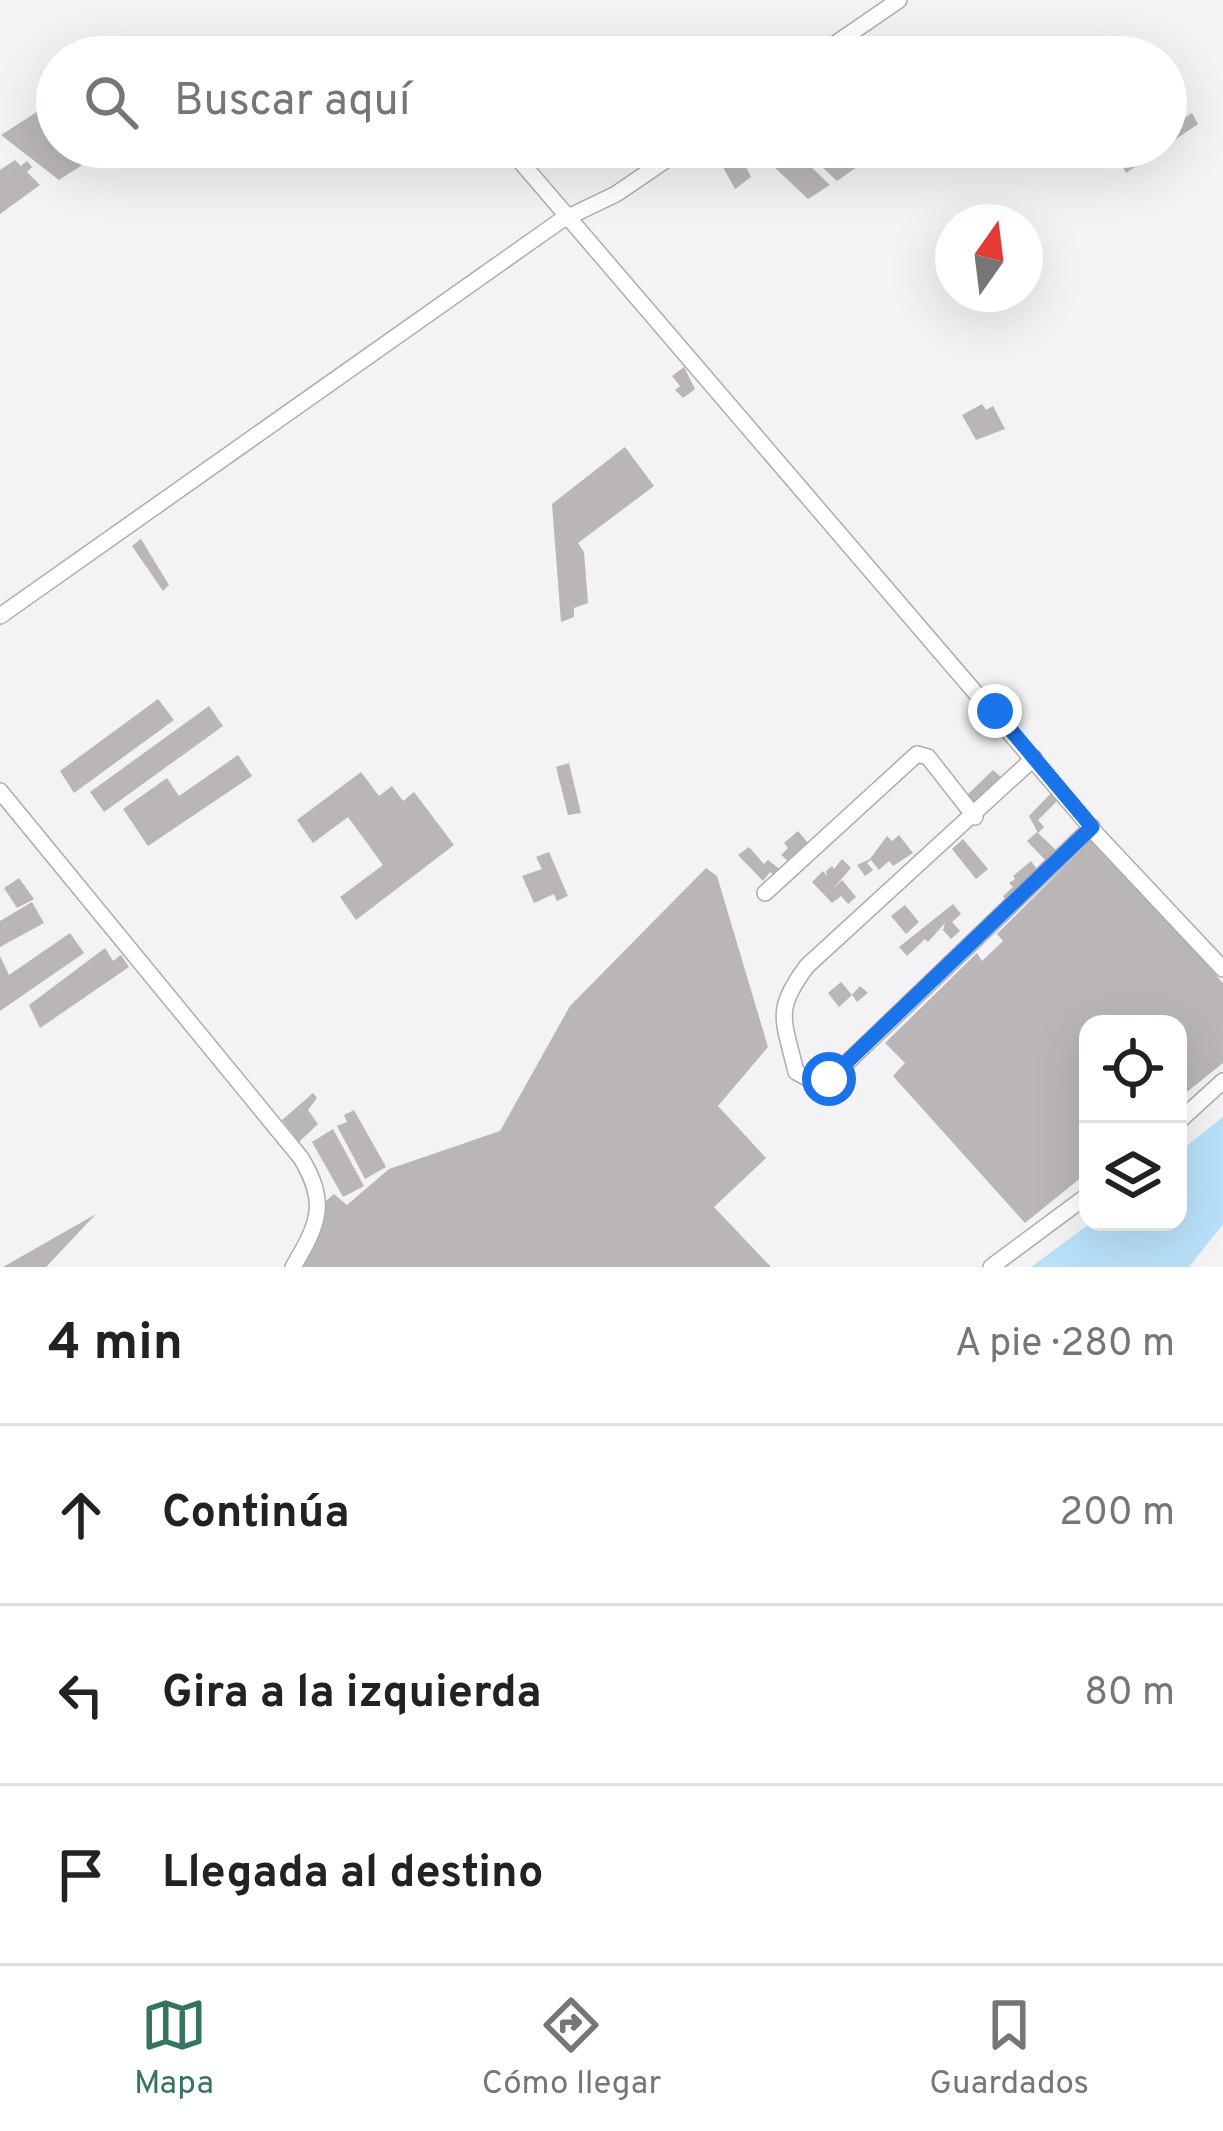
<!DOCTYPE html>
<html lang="es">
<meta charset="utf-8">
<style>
body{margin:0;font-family:Overpass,sans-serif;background:#f6f6f6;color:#222}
.controls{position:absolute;right:36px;bottom:36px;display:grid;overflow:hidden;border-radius:24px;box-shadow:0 12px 48px #0002}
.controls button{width:108px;height:108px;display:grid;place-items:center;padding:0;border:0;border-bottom:3px solid #e0e0e0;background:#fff;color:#222;font:60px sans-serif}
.compass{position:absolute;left:935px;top:204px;width:108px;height:108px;border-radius:50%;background:#fff;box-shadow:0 12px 48px #0002;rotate:14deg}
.stop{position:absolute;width:36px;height:36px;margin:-27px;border:9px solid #1a73e8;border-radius:50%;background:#fff}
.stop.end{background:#1a73e8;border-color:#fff;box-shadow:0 3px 12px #0008}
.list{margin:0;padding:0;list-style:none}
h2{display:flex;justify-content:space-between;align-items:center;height:156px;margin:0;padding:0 48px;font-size:51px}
h2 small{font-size:39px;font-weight:400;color:#767676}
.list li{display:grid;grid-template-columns:78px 1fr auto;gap:36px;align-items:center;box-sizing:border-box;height:180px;padding:0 48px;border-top:3px solid #e0e0e0}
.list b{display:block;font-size:45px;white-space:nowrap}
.list em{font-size:39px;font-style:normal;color:#767676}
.icon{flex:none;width:66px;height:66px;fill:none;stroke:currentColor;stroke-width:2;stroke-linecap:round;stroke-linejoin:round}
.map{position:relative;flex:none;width:1223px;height:1267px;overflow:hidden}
.search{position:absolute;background:#fff;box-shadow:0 12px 48px #0002;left:36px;right:36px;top:36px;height:132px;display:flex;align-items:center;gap:30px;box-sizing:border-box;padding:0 42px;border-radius:66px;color:#767676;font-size:45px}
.sheet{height:696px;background:#fff}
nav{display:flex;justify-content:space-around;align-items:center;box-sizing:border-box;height:168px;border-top:3px solid #e0e0e0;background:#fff;font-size:33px;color:#767676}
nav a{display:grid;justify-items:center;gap:6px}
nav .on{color:#357461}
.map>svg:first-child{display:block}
.water{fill:#b8e1f9}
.building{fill:#bab6b7}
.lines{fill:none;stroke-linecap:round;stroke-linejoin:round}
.street-casing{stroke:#adacaf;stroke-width:18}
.street{stroke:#fff;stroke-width:15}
.route{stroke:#1a73e8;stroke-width:15}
</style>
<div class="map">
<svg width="1223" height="1267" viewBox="0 0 1223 1267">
<rect width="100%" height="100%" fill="#f4f2f5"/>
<path class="water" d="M1223,1117V1224L1189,1267H1031L1092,1222H1178V1153Z"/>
<g class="building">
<path d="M57,99V147H110L59,180L1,135Z"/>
<path d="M1192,113L1198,124L1166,146V130Z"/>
<path d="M753,147H790L830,185L808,199Z"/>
<path d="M801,147H836L857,167L837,181Z"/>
<path d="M1140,147H1165L1126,173L1120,161Z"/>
<path d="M740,154L751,177L735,189L723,167Z"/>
<path d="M15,160L21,166L27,161L32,167L27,172L40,185L0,214V170Z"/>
<path d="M684,367L695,389L683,398L675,390L680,386L672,376Z"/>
<path d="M982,404L986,410L993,406L1005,429L976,440L962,415Z"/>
<path d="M625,447L654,486L578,543L584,552L588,603L574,608V617L561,622L552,504Z"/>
<path d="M141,539L169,585L163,591L132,546Z"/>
<path d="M158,699L174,720L74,793L60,771Z"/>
<path d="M209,706L223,726L104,812L90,792Z"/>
<path d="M238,755L252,776L148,846L123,809L167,778L179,796Z"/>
<path d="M569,763L581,813L568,815L556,767Z"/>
<path d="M993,770L1002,778L975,803L967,795Z"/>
<path d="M361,772L379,796L392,786L403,801L414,792L454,845L356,920L340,897L383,865L348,817L313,843L297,820Z"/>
<path d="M1054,790L1061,797L1038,820L1044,827L1038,833L1029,816Z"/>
<path d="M798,831L808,843L789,862L781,855L788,848L784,843Z"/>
<path d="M1037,832L1057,851L1047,862L1027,841Z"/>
<path d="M899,835L913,853L893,866L889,861L879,870L871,860L867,863L873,870L865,876L857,865L870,859L887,836L892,841Z"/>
<path d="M1095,836L1223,983V1063L1178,1099V1024H1088V1172L1025,1223L893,1076L905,1063L885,1043L977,953L982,961L1003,941L997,934Z"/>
<path d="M963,839L988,869L976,879L952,849Z"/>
<path d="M749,847L764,864L768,860L781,870L775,876L770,872L763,881L738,855Z"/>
<path d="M549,852L568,896L557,901L554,894L534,903L522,876L542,869L536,857Z"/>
<path d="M842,859L851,868L832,890L842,880L856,897L848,904L841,896L832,903L812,882L823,871L827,876L826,871L832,866L834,869Z"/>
<path d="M1031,861L1039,872L1007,902L1003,896L1013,887L1009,883L1015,879L1013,876Z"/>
<path d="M706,868L717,876L768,1047L718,1106L766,1158L714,1207L771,1267H303L324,1222L326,1201L334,1194L347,1205L389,1169L500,1131L570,1006Z"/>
<path d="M19,878L34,899L17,908L4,888Z"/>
<path d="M32,902L44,923L0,947V921Z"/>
<path d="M953,904L961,914L952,922L960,931L951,939L943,930L945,923L928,942L925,939L907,956L899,947Z"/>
<path d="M905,905L919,922L906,934L891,916Z"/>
<path d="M70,933L84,953L0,1011V956L9,975Z"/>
<path d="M105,948L113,961L121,955L129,967L40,1028L29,1005Z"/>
<path d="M841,982L852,995L860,986L868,993L857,1002L852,995L839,1007L828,993Z"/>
<path d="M313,1093L317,1098L308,1110L318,1124L299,1142L282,1120Z"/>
<path d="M354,1110L386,1167L365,1179L337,1126L347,1122L344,1115Z"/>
<path d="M333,1129L364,1186L343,1197L312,1142Z"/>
<path d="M96,1214L46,1267H3Z"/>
</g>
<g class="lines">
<g class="street-casing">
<g id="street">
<path d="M816,57L899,0"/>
<path d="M508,147L1099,837L1223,969"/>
<path d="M0,616L560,221L616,194L685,147"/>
<path d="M1034,758L807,966C773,1011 784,1020 796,1072L811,1080H829L1092,827"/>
<path d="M0,791L301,1158C328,1203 319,1223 293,1267"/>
<path d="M765,893L917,754L928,757L975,817"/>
<path d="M1178,1122L1223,1081"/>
<path d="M991,1267L1088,1195"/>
</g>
</g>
<use href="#street" class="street"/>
</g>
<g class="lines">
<path class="route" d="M829,1079L1092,827L995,711"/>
</g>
</svg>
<div class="controls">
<button><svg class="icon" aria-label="locate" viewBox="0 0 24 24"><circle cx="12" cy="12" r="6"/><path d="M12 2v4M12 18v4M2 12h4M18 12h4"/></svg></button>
<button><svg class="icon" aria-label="layers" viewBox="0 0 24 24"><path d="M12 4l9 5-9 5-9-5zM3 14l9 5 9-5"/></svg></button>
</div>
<svg class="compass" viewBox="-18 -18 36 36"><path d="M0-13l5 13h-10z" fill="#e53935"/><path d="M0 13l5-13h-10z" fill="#767676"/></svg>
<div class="stop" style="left:829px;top:1079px"></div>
<div class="stop end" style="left:995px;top:711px"></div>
<div class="search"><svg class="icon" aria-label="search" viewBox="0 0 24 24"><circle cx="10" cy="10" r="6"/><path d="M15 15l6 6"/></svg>Buscar aquí</div>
</div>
<section class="sheet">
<h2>4 min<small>A pie · 280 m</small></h2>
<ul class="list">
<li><svg class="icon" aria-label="ahead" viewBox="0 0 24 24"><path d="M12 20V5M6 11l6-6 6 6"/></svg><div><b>Continúa</b></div><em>200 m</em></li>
<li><svg class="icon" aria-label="left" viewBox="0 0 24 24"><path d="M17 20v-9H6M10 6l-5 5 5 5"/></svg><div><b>Gira a la izquierda</b></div><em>80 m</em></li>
<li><svg class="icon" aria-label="arrive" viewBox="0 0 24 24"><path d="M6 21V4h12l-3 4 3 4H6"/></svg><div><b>Llegada al destino</b></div></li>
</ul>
</section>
<nav>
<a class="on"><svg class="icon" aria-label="map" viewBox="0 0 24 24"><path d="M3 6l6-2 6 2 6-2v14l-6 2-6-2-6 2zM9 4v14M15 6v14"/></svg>Mapa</a>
<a><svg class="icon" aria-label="directions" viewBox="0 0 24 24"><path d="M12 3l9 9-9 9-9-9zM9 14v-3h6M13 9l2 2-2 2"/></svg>Cómo llegar</a>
<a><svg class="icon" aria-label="saved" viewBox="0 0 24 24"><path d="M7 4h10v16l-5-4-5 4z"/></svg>Guardados</a>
</nav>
